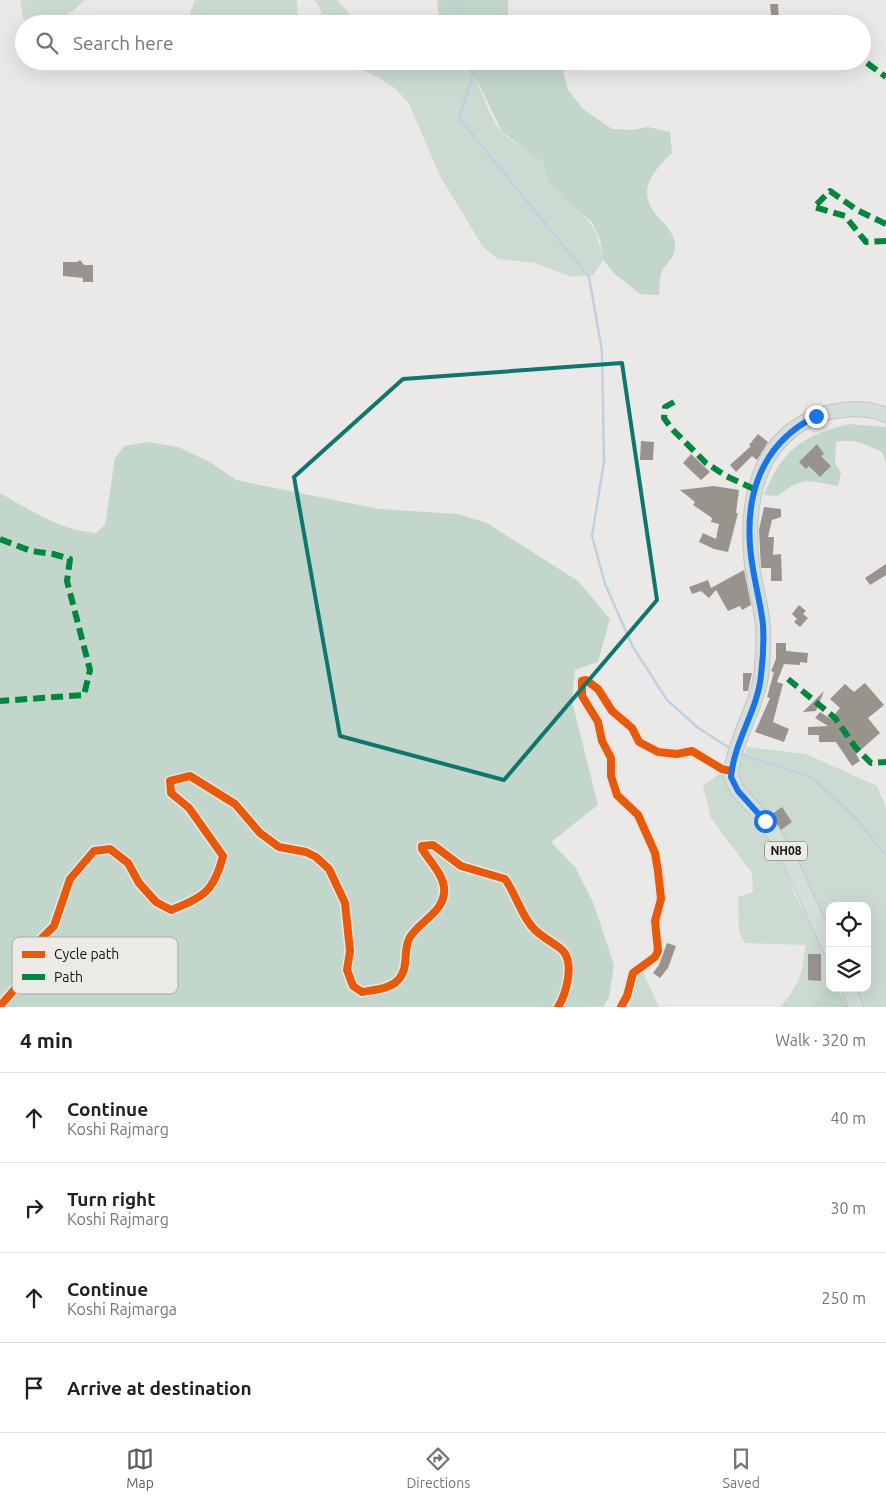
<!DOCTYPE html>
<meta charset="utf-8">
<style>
body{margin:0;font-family:Ubuntu,sans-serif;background:#f6f6f6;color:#202124}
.controls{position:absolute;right:15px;bottom:15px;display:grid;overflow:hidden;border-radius:10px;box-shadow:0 5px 20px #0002}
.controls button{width:45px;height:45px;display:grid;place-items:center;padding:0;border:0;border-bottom:1px solid #e0e0e0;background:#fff;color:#202124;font:25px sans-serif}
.stop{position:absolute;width:15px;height:15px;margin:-11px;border:4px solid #1a73e8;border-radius:50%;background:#fff}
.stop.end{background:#1a73e8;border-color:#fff;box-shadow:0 1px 5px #0008}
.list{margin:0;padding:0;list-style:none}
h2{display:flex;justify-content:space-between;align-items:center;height:65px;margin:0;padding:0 20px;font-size:21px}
h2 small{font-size:16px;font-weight:400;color:#757577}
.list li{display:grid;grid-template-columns:32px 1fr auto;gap:15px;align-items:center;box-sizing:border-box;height:90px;padding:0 20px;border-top:1px solid #e0e0e0}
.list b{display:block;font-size:19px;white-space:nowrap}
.list p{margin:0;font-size:16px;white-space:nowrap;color:#757577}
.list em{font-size:16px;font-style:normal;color:#757577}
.icon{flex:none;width:28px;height:28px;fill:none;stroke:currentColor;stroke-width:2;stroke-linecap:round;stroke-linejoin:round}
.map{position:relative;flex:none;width:886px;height:1007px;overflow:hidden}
.search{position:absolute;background:#fff;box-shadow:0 5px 20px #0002;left:15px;right:15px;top:15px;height:55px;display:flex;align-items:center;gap:12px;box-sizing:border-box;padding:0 18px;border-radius:28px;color:#757577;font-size:19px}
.sheet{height:425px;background:#fff}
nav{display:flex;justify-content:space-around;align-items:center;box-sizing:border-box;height:70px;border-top:1px solid #e0e0e0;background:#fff;font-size:14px;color:#757577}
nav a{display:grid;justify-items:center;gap:2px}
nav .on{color:#5f5d5c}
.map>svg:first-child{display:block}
.green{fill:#ccdbd2}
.forest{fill:#c3d6cb}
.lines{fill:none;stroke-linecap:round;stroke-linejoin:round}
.stream{stroke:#bed0e1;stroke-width:2.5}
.building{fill:#98938d}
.street-casing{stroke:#c8c6c5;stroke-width:11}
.primary-casing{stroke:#c4c3c2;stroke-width:16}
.street{stroke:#fcfcfb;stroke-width:9}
.primary{stroke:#d3dfdd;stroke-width:14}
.quiet{stroke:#00873e;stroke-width:6;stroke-dasharray:12 6;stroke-linecap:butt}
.cycleway-casing{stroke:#eceae6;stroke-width:11}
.cycleway{stroke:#e8590c;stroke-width:8}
.route{stroke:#1a73e8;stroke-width:6}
.marked{fill:none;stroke:#0f766e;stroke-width:4;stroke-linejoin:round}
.labels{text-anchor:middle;stroke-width:5;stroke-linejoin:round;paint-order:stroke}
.shield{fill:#eceae6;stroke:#545351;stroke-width:1}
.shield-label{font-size:12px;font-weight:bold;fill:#131211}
.key{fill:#eceae6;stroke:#aba9a6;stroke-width:1}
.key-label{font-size:14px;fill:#131211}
</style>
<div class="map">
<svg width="886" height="1007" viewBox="0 0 886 1007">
<rect width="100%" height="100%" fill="#ebe9e7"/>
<g class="green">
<path d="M20,0H85C65,20 52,23 24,22Z"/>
<path d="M195,0H297L298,24H186Z"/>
<path d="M314,0H337L358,24H324L319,6Z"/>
<path d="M351,61H452C490,82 479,104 501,131C511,143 530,149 541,160C548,166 546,178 551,184C577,218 595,209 603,260L593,275L572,277L535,263L498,259L483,247L440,176L409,104L396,89L380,78L359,69Z"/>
<path d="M747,747L806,754L877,786L886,807V1007H863L854,988H867V906H830V931L815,904L734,774L735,765L742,760Z"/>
<path d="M728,767L734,793L748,815L779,851L795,895L830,961V983L811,1007H780C798,987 804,972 805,945L745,943L739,932L738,897L753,892L752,873L711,818L703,786Z"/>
<path d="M642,970L659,1007H625L633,977Z"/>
</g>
<g class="forest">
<path d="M437,0H508V24H440Z"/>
<path d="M452,61H557L562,66L568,90L583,109L612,129L631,130L648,127L670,132L672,153C651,173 635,192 659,218C666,225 674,234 675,244C676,258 667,261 662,271C659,278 660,288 659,295L640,294L615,274L603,260L600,240L592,222L562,198L549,182L543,162L502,132L479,84L466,69Z"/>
<path d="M850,424L886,427V462L882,452C864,444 855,438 836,442L835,463L841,473L838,486C807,481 805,475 777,496L764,495C782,449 804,435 850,424Z"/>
<path d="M148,442L178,447L210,462L236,480L379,509L458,514L487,523L578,581L610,619L598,662L575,670L572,701L598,805L551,842L575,867L593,902L614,965L609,997L603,1007H0V493C32,511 59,530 96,533L105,525L115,458L124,446Z"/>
<path d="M830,983V988H837L848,1007H811Z"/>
</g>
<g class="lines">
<g class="stream">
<path d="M456,0V10L466,24"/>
<path d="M477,61L459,118L589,277L602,351L604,462L592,536L605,584L633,647L667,700L697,727L731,749"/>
<path d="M740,754L811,777L855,817L886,856"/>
</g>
</g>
<g class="building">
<path d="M770,4H778L779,21L772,24Z"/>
<path d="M80,260L84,265H93V282H83V278L63,276V262H77Z"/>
<path d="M758,434L768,442L757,460L752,456L736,472L730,465L751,446L749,445Z"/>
<path d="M641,441L654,442L653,460H640Z"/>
<path d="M817,444L824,454L821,456L831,466L820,477L809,466L806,469L799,462Z"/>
<path d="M691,454L710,472L701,480L683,463Z"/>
<path d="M714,486L739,490L736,513H738L728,552L714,549L699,542L703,533L716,539L719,524L711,522L712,518L693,505L695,502L680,490Z"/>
<path d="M764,507L781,509V517L772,520L768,537H774L773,555L781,554L782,581H771V568H761L759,530Z"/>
<path d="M886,564V575L870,585L865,578Z"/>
<path d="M744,570L751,605L742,610L740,606L728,611L716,590L709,598L701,591L692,594L689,587L708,580L711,588Z"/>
<path d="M799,605L806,611L803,614L808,618L800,627L794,622L797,619L792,614Z"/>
<path d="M776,643H786V651L808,653L807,663L800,662V665L784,664L777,682L783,684L773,722L789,729L784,742L755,732L770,698L767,697L774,672L771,671L776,659Z"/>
<path d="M743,673H752L748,691H743Z"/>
<path d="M865,683L884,705L868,718L880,733L856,754L860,761L852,766L836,742H819V735H808V727L828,726L815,718L820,712L831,719L840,708L830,699L845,684L854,692Z"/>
<path d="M824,691L816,711L803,712Z"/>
<path d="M782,807L792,822L781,830L771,815Z"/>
<path d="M667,943L676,946L668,968L660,978L653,973L659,965Z"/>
<path d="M808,954H821V981L808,980Z"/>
</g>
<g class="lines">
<g class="street-casing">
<g id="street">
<path d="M0,1006L39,961L41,939L54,926L70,879L94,851L110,849L128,863L139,883L156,902L171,910C204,897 214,891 223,856L189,808L171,793L170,781L190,776L235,804L260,833L279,847L306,852L316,857L329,869L345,903L350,951L347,970L353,986L362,992C374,990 390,989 398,980C410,968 402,950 410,937C420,921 442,913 444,893C446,877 430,862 422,849V846L433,845L461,866L505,879C516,894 521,916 534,929C541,937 560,946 564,952C574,966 566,994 558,1007"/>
<path d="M621,1007L627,996L633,973L655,957L658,951L655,921L661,899L658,871L655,853L638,815L617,795L611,776V758L602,741L598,722L582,696V681L586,680L598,689L612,711L632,728L639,742L658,752L677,754L692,751L722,769L731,771"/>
</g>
</g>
<g class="primary-casing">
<g id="primary">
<path d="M830,949L787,854L765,821L738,791L731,777C733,739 759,706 762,668C763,654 764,639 763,626C761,605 755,586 752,566C746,511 753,448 808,420C830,409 863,405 886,415"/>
<path d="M848,988L856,1007"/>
</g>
</g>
<use href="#street" class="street"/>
<use href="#primary" class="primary"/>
<g class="quiet">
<path d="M867,63L886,77"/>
<path d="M886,224L857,210L830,191L814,207L845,216L866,242L886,241"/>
<path d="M674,402L665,407L664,418L672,429L706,463L726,476L754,489"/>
<path d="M0,539L31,551L53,554L70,559L67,581L90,670L84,695L0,701"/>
<path d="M788,679L835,718L856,748L871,763L886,762"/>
</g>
<g class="cycleway-casing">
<g id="cycleway">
<path d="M0,1006L39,961L41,939L54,926L70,879L94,851L110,849L128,863L139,883L156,902L171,910C204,897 214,891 223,856L189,808L171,793L170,781L190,776L235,804L260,833L279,847L306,852L316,857L329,869L345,903L350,951L347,970L353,986L362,992C374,990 390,989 398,980C410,968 402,950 410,937C420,921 442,913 444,893C446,877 430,862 422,849V846L433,845L461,866L505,879C516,894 521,916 534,929C541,937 560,946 564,952C574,966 566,994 558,1007"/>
<path d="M621,1007L627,996L633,973L655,957L658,951L655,921L661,899L658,871L655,853L638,815L617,795L611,776V758L602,741L598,722L582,696V681L586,680L598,689L612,711L632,728L639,742L658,752L677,754L692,751L722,769L731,771"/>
</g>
</g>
<use href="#cycleway" class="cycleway"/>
</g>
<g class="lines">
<path class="route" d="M765,821L738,791L731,777C734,741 758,710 761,675C763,659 764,642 763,625C761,606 756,588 753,569C742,506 755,447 816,416"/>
</g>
<path class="marked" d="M622,363L657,600L504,780L340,736L294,477L403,379Z"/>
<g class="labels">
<rect class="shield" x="765" y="841.5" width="42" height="19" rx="4"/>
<g class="shield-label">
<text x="786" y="855">NH08</text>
</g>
</g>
<rect x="12" y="937" width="166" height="57" rx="8" class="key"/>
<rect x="22" y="951" width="23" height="7" fill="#e8590c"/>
<rect x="22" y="974" width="23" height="6" fill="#00873e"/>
<g class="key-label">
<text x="54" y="959">Cycle path</text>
<text x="54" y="982">Path</text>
</g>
</svg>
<div class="controls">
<button><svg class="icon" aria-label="locate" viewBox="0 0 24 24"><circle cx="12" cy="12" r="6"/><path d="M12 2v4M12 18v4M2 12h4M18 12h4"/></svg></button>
<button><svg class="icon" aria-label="layers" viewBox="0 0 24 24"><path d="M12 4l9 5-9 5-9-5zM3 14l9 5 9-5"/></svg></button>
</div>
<div class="stop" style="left:765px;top:821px"></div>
<div class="stop end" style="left:816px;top:416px"></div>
<div class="search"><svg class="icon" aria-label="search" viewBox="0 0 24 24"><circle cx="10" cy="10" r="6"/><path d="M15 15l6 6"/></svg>Search here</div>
</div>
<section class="sheet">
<h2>4 min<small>Walk · 320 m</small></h2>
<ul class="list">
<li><svg class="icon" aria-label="ahead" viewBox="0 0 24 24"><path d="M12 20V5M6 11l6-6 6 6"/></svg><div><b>Continue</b><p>Koshi Rajmarg</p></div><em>40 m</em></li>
<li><svg class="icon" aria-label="right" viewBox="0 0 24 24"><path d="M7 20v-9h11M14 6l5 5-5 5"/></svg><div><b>Turn right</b><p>Koshi Rajmarg</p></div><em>30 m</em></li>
<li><svg class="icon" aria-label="ahead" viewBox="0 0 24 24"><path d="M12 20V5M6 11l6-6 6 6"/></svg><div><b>Continue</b><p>Koshi Rajmarga</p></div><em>250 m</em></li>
<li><svg class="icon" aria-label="arrive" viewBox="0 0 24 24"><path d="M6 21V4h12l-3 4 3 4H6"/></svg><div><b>Arrive at destination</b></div></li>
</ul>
</section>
<nav>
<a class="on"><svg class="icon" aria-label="map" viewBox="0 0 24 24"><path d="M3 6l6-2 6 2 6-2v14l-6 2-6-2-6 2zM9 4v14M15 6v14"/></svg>Map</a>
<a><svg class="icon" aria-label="directions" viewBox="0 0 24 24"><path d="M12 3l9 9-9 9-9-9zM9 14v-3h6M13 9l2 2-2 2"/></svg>Directions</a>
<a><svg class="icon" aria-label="saved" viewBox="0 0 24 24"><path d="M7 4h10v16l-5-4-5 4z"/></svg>Saved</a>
</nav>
